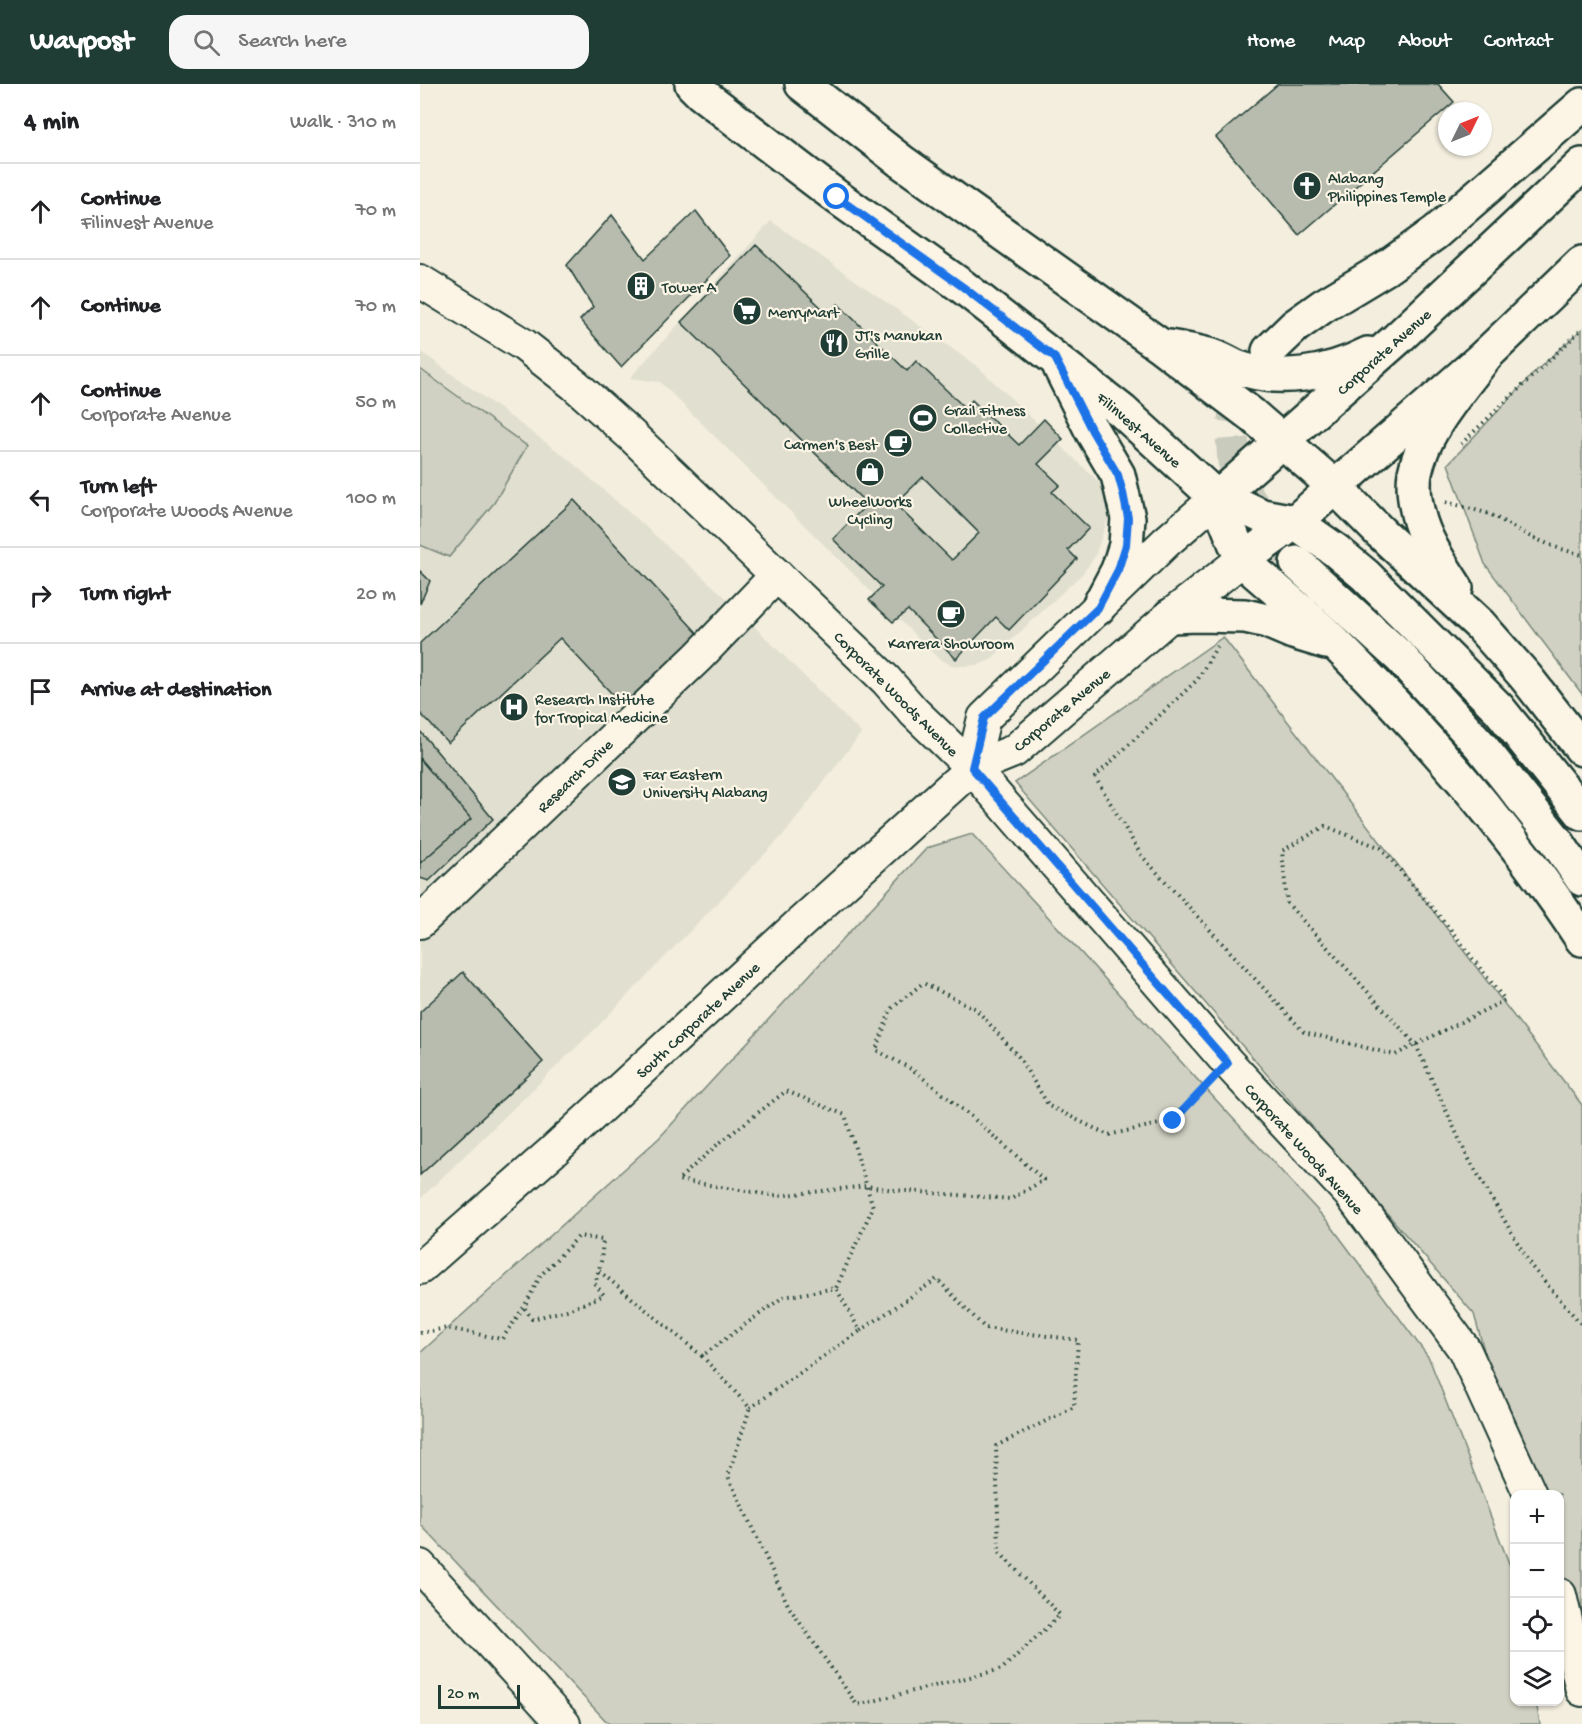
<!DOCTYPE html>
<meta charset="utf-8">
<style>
body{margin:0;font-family:"Gochi Hand",sans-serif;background:#f6f6f6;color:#202124}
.controls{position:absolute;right:18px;bottom:18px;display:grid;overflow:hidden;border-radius:12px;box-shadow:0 2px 4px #0004}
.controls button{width:54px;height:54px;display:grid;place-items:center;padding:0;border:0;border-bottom:2px solid #e0e0e0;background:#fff;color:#202124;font:30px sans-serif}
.compass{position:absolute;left:1018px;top:18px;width:54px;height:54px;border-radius:50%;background:#fff;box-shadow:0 2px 4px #0004;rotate:47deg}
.scale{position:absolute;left:18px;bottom:15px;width:82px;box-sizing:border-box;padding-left:6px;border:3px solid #1f3d34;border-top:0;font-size:16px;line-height:21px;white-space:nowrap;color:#1f3d34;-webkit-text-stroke:4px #fcf5e5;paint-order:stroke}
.stop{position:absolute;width:18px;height:18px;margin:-14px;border:4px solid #1a73e8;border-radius:50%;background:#fff}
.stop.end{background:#1a73e8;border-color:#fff;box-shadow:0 2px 6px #0008}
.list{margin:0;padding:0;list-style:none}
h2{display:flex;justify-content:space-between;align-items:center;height:78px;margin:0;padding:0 24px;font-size:26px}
h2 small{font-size:20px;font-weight:400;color:#757577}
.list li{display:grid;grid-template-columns:39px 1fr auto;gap:18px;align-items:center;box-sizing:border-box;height:96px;padding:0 24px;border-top:2px solid #e0e0e0}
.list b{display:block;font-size:22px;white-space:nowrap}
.list p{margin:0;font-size:20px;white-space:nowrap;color:#757577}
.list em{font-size:20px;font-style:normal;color:#757577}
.icon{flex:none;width:33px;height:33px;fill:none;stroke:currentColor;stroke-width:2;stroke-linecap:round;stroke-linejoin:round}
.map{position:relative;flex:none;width:1162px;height:1640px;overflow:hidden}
header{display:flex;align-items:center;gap:36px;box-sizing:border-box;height:84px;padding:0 30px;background:#1f3d34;color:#fff}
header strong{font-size:28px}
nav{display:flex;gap:33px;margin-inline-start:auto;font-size:21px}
.search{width:420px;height:54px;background:#f6f6f6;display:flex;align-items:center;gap:15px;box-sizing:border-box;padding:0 21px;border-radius:18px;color:#757577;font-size:22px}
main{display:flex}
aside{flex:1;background:#fff}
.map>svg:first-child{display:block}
.built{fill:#e1dfd0}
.green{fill:#d0d1c2;stroke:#78877b;stroke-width:1.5}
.building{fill:#b8bcae;stroke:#1f3d34;stroke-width:1.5;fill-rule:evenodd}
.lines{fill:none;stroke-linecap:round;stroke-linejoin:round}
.highway-tunnel{stroke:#c9cbbc;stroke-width:33;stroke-dasharray:33 16;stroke-linecap:butt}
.minor-casing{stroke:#1f3d34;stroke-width:36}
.major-casing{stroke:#1f3d34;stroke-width:38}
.highway-casing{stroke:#1f3d34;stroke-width:38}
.path{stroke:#1f3d34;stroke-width:4;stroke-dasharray:1.5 4.5;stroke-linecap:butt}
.minor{stroke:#fcf5e5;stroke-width:32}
.major{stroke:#fcf5e5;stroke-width:33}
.highway{stroke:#fcf5e5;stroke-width:33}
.route{stroke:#1a73e8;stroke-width:8}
.labels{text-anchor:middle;stroke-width:4.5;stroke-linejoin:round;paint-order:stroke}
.poi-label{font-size:16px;fill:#1f3d34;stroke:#fcf5e5;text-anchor:start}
.street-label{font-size:16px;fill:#1f3d34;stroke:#fcf5e5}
</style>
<header>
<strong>Waypost</strong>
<div class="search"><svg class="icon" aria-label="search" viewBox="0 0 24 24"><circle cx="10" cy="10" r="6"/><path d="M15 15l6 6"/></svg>Search here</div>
<nav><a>Home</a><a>Map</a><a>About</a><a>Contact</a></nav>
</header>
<main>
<aside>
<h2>4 min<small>Walk · 310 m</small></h2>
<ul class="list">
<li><svg class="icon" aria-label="ahead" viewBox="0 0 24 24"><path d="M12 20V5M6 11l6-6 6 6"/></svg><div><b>Continue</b><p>Filinvest Avenue</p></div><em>70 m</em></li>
<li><svg class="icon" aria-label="ahead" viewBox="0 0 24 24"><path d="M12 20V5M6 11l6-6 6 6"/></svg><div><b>Continue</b></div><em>70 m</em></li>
<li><svg class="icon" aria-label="ahead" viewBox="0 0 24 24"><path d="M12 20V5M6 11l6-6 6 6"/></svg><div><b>Continue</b><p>Corporate Avenue</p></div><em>50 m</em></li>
<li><svg class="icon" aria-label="left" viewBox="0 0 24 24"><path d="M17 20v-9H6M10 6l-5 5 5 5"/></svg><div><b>Turn left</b><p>Corporate Woods Avenue</p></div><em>100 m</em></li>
<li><svg class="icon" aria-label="right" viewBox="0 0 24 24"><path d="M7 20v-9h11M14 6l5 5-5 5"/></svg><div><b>Turn right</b></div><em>20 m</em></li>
<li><svg class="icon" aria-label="arrive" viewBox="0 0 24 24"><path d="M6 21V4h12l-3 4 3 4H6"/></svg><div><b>Arrive at destination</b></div></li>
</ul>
</aside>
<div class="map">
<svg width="1162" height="1640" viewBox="0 0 1162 1640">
<rect width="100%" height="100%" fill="#f3eede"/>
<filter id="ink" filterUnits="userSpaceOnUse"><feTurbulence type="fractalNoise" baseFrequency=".0167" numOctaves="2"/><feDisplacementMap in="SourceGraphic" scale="12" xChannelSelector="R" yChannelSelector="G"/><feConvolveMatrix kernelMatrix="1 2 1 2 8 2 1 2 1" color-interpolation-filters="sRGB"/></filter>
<g filter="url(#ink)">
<g class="built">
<path d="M351,137L558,283L684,403L692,422L675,472L663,489L570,576L558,581L544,582L531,581L518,574L240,298L210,294Z"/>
<path d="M0,267L147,374L303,511L441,649L366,748L175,945L0,1115Z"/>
</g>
<g class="green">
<path d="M1162,245V610L1065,480L1028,380L1117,286Z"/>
<path d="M0,285L107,362L74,419L29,473L0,461Z"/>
<path d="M803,553L1162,1021V1619L1140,1538V1410H1104L1054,1230L595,699Z"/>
<path d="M552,750L909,1139L1009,1274L1094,1492V1618H1116L1120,1640H189L0,1440V1269L239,1054L507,764Z"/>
</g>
<g class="building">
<path d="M858,0H1018L1034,18L879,151L796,53Z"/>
<path d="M276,127L310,172L201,283L160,236L173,223L147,181L192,131L225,175Z"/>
<path d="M336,161L408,230L418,220L487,287L496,277L545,324L552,316L599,361L624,335L643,355L618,380L640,401L632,408L669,444L648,466L657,475L589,546L576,533L536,575L488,526L473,538L449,516L462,503L413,455L447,420L261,238ZM503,393L559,449L532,476L475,420Z"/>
<path d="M154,416L283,555L207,626L140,554L28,659L0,629V559Z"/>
<path d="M0,487L10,497L0,520Z"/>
<path d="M0,647L73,735L9,797L0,794Z"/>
<path d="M0,675L51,735L0,779Z"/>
<path d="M43,888L123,978L0,1091V928Z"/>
</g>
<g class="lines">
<path class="highway-tunnel" d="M849,267L830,288L816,323L812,351L814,377L826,410L847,444L877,479"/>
<g class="minor-casing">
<g id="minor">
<path d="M0,197L104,261L155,301L212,352L466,596L494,628L552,684L808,979L931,1111L1044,1265L1110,1410"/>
<path d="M552,684L564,634L746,458L797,414"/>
<path d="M0,838L278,573L357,491"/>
<path d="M0,1184L132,1068L376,843L552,684L594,667L750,532L822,476"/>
<path d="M0,1482L144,1640"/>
<path d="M1140,1511L1162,1606"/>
</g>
</g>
<g class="major-casing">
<g id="major">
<path d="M272,0L282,10L417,113L543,203L702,327L797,414L822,476L875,438L1066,271L1162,179"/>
<path d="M382,0L482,78L741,262L832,331L914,402"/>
<path d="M749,263C764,266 780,268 795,273C802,275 809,280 816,283C859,299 908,290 948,270"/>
<path d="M640,283L672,347L698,391L708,434L706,461L698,486L678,524"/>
<path d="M797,414L977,255L1162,81"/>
</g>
</g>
<g class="highway-casing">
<g id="highway">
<path d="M849,267L875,242L903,222L966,184L1015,149L1162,21"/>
<path d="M914,402L961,449L1060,541L1105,592L1162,665"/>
<path d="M797,414L823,423L842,432L875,438L915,466L945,491L1079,625L1162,729"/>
<path d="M822,476C854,505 890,533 920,564C1009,653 1093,749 1162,855"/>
<path d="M877,479L980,573L1060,661L1135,755L1162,795"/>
<path d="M1036,504C1022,482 1004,456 998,430C995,418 993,401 995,389C1004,344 1040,307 1066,271"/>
<path d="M750,532L778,531L825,532L847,537L873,548L906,558"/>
</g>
</g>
<g class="path">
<path d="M1041,360L1162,245"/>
<path d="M1026,418L1070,430L1109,452L1135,463L1162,471"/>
<path d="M797,562L778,595L675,693L721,771L884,948L975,971L1085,916L1031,846L961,764L905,742L862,767L867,819L996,961L1046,1070L1111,1182L1162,1241"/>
<path d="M179,1187L282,1272L363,1213L416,1204L453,1123L425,1031L366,1007L297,1061L258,1096L357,1112L447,1102L474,1106L591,1115L624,1096L554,1035L493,986L456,966L471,925L503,899L556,925L598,972L629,1022L688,1051L753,1037L789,999"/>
<path d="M0,1249L27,1244L82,1255L104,1223L121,1191L159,1152L183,1156L181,1178L175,1200L184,1211L151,1225L112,1235L104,1223"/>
<path d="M282,1272L330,1324L308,1392L369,1523L437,1621L582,1585L640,1531L579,1468L576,1362L654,1323L658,1256L565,1244L517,1195L440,1247L416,1204"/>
<path d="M330,1324L440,1247"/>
</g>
<use href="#minor" class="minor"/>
<use href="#major" class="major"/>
<use href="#highway" class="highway"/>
</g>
</g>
<g class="lines" filter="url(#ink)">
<path class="route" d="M417,113L543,203L635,274L672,347L698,391L703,409L708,434L706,461L698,486L678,524L564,634L552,684L808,979L753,1037"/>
</g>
<defs>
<g id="church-disc" transform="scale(1.5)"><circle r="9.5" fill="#1f3d34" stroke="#fcf5e5"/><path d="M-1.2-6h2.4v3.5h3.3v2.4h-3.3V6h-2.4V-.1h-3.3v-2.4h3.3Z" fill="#fff"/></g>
<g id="building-disc" transform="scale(1.5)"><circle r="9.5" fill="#1f3d34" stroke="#fcf5e5"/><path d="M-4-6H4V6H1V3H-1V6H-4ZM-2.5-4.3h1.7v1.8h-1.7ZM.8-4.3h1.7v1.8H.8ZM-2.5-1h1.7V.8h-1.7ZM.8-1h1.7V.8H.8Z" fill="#fff"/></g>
<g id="supermarket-disc" transform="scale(1.5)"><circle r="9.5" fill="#1f3d34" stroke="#fcf5e5"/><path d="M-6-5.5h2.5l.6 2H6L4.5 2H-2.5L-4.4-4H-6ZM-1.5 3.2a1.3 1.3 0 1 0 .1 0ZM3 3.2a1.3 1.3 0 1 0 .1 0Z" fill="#fff"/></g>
<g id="restaurant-disc" transform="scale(1.5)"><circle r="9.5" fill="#1f3d34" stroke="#fcf5e5"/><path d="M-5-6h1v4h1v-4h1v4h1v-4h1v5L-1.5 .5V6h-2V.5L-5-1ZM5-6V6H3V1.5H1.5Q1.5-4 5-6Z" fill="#fff"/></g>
<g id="stadium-disc" transform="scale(1.5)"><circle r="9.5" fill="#1f3d34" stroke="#fcf5e5"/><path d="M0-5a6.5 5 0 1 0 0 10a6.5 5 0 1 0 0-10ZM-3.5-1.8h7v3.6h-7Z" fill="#fff"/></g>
<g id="cafe-disc" transform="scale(1.5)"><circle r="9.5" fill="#1f3d34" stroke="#fcf5e5"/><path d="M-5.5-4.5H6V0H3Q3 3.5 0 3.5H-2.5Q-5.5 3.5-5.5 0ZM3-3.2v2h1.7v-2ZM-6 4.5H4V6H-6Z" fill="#fff"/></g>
<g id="shop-disc" transform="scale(1.5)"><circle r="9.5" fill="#1f3d34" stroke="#fcf5e5"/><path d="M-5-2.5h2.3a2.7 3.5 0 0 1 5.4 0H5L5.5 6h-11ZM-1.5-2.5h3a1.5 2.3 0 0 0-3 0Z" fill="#fff"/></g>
<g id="hospital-disc" transform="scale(1.5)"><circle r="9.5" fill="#1f3d34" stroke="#fcf5e5"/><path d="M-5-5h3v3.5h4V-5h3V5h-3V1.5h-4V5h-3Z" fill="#fff"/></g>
<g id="university-disc" transform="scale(1.5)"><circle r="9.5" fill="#1f3d34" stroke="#fcf5e5"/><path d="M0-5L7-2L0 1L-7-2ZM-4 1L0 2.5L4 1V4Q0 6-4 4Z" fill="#fff"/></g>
</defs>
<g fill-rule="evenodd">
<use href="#church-disc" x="887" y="102"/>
<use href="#building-disc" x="221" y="202"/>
<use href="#supermarket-disc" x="327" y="227"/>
<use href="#restaurant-disc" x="414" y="259"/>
<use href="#stadium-disc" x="503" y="334"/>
<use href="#cafe-disc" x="478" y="359"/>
<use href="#shop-disc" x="450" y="388"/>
<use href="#cafe-disc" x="531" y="530"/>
<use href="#hospital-disc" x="94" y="623"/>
<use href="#university-disc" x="202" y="698"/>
</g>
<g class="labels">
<g class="poi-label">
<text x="908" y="99">Alabang<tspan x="908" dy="18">Philippines Temple</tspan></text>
<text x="242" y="208">Tower A</text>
<text x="348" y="233">MerryMart</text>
<text x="435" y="256">JT's Manukan<tspan x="435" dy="18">Grille</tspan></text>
<text x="524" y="331">Grail Fitness<tspan x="524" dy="18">Collective</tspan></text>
<text x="457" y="365" text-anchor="end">Carmen's Best</text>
<text x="450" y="422" text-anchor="middle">WheelWorks<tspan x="450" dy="18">Cycling</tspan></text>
<text x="531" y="564" text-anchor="middle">Karrera Showroom</text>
<text x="115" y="620">Research Institute<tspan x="115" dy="18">for Tropical Medicine</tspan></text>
<text x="223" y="695">Far Eastern<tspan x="223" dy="18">University Alabang</tspan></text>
</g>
<g class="street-label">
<text transform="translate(963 267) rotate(-42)" y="6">Corporate Avenue</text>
<text transform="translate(720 345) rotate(41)" y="6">Filinvest Avenue</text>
<text transform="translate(477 609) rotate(45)" y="6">Corporate Woods Avenue</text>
<text transform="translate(641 625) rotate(-40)" y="6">Corporate Avenue</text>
<text transform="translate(154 691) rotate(-44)" y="6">Research Drive</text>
<text transform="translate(277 935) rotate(-43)" y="6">South Corporate Avenue</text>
<text transform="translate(885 1064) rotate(48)" y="6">Corporate Woods Avenue</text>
</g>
</g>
</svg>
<div class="controls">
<button>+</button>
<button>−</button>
<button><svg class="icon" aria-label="locate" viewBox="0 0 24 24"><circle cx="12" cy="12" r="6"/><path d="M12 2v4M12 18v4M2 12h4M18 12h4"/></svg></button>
<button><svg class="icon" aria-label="layers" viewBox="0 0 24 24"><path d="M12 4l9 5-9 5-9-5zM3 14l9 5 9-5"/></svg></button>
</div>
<svg class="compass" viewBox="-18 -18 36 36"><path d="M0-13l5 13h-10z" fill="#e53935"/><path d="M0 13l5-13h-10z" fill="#757577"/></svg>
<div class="scale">20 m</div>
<div class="stop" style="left:417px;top:113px"></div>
<div class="stop end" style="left:753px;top:1037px"></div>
</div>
</main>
